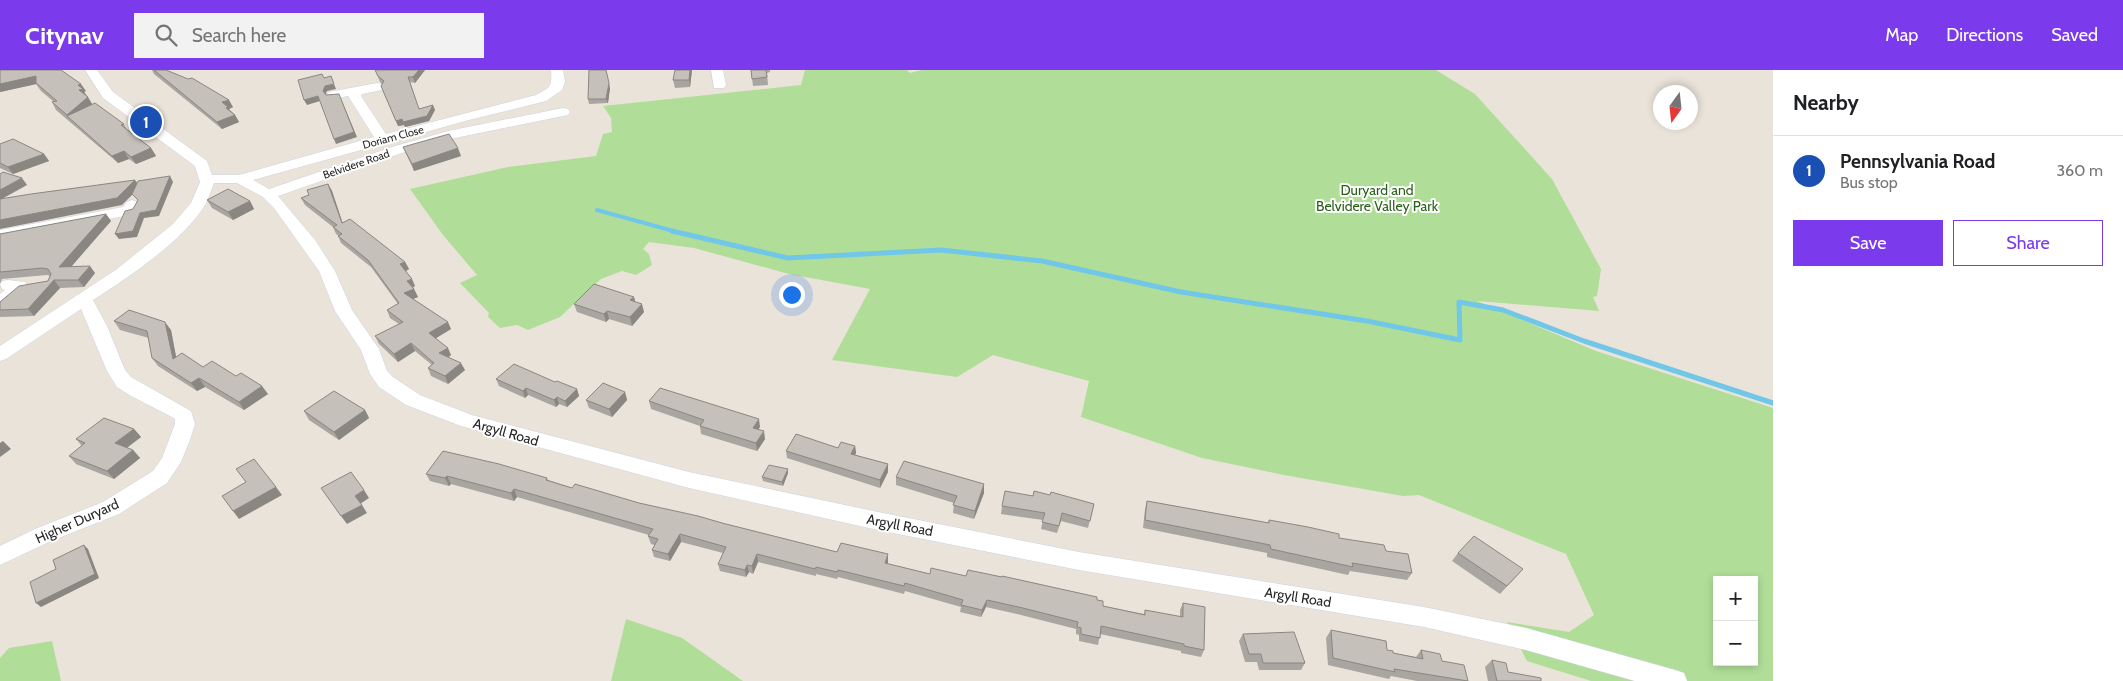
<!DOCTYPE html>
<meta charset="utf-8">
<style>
body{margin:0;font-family:Cabin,sans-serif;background:#f2f2f2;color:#202124}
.controls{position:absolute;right:15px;bottom:15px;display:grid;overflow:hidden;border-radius:0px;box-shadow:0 2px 8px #0003}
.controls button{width:45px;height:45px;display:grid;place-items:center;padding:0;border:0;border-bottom:1px solid #e0e0e0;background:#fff;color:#202124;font:25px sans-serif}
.compass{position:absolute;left:1653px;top:15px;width:45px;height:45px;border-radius:50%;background:#fff;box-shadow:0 2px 8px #0003;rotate:195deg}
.you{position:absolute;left:791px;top:224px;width:18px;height:18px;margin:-12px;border:4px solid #fff;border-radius:50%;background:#1a73e8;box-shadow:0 0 0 8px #1a73e833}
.badge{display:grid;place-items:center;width:32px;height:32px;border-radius:50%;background:#7c3aed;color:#fff;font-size:16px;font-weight:700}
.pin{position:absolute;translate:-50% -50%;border:2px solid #fff;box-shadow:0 1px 5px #0006}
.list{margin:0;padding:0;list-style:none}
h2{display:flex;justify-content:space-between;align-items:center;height:65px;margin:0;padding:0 20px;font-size:21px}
h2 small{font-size:16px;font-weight:400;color:#757577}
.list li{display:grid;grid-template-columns:32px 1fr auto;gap:15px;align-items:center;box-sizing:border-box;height:70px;padding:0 20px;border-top:1px solid #e0e0e0}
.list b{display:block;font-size:19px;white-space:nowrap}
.list p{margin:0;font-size:16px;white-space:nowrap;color:#757577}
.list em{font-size:16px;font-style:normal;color:#757577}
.actions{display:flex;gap:10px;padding:15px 20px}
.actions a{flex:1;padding:11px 0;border:1px solid #7c3aed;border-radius:0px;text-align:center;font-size:18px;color:#7c3aed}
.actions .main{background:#7c3aed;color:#fff}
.icon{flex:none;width:28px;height:28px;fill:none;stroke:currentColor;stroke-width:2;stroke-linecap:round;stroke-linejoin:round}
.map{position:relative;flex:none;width:1773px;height:611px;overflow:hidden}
header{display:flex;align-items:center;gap:30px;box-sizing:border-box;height:70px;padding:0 25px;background:#7c3aed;color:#fff}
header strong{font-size:24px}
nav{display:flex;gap:28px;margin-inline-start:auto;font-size:18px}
.search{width:350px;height:45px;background:#f2f2f2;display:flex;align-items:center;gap:12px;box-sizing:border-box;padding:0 18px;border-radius:0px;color:#757577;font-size:19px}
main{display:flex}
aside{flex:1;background:#fff}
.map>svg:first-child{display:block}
.green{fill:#b0de98;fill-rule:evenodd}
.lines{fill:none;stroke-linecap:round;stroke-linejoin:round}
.stream-far1{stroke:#71c7e8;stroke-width:4}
.stream{stroke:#71c7e8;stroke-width:5}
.minor-casing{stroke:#cfd2e0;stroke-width:1}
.minor{fill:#fff;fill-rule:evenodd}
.wall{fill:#a9a5a0}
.shaded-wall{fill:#8a8682}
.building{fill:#c5c0ba;stroke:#8a8682}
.labels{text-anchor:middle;stroke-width:4;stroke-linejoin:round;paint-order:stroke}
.far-street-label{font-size:11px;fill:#282828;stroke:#fff}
.park-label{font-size:14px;fill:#2a601c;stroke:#fff}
.street-label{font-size:14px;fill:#282828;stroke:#fff}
</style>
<header>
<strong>Citynav</strong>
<div class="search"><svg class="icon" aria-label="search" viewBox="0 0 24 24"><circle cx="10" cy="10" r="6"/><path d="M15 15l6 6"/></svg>Search here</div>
<nav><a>Map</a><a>Directions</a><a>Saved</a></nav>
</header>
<main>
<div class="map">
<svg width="1773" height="611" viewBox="0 0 1773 611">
<rect width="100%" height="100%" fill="#eae3da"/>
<g class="green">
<path d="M805,0H907L910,3L922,0H1436L1475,24L1552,109L1601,199L1597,226L1593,227L1599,241L1477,231L1596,281L1773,338V611H1591L1527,591L1507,552L1569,562L1594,545L1566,484L1419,425L1403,426L1284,405L1202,388L1081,347L1089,311L993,285L957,307L832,290L870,219L789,204L694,178L649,172L643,179L649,184L652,195L636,205L622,201L601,209L560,247L528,260L517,255L500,258L488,247L489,243L460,213L477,205L443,165L410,119L508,97L596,86L603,64L612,62L611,48L603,36L801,15ZM1717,510H1754V592H1717Z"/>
<path d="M626,549L682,568L743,611H611Z"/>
<path d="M52,571L61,611H0V588L9,578Z"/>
</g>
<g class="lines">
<path class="stream-far1" d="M597,140L677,162"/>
<path class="stream" d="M672,161L788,188L941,180L1042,191L1181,222L1367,251L1460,270L1459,232L1503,240L1584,271L1773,333"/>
<g class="minor-casing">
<g id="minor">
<path d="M85,0H97L113,22L207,91L212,105H239L374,67L348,26L334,29L329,28L327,25L329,22L377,13L382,14L384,17L382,20L362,24L361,26L386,64L536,25C551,17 552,17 551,0H563L565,12L562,20L546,31L469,50L253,110L269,119L392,77L448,61L563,38L568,39L570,42L568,45L455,68L402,83L278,126L315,170L335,201L352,240L379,279L387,301L393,307L420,325L472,345L689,402L878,442L1079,482L1424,537L1526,558L1675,600L1684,603L1687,611H1635L1526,580L1424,557L1079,500L878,460L689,418L461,356L406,335L379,317L370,304L361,280L335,241L319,201L274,138L263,127L237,113H214C211,120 209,128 205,135C183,171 129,207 93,230L107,256L125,300L131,307L191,341L195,354L190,370L181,392L167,413L119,444L51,471L0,495V476L35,459L103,432L153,401L162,388L175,354V349L170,346L131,326L117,317L107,301L81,239L6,289L0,291V276L117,199L173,154L191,133L200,112L195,96L103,28Z"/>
<path d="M711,0H723L726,15L724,18H714Z"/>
<path d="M132,130L137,132L140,135L135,144L0,170V160L123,137L127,132Z"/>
<path d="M8,210L25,212L28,216L6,237L0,239V224L5,220L2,219L0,214L2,211Z"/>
</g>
</g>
<use href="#minor" class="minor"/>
</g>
<g class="wall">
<path d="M0,0L86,21L84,22L92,34L91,35L124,54L127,60L151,78L156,86L136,94L129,89L118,93L56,40L52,32H54L41,21L36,14L0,22Z"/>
<path d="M152,0H166L233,37L229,39L235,45L239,52L222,59L154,4Z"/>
<path d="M375,0H425L415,13L410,12L419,39L435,40L429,51L405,57L404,55L398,56L381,16L382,14L380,12Z"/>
<path d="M692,0L690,17L675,18L673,10Z"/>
<path d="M751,0H770V2L767,3L768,15L753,16Z"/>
<path d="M610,18L608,33L589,34L588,29Z"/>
<path d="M0,74L44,84L49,91L13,104L0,98Z"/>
<path d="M403,77L461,86L414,101Z"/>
<path d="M328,114L332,121L342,152L405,192L409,199L406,201L415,216L413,217L418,227L413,229L451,259L436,268L451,285L449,287L465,300L448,314L431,306L428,298L432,295L415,281L398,292L379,274L375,266L399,254L390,248L387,240L398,234L371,197L341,173L338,166H339L336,164L333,157L305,135L301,128L309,125Z"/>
<path d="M207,130L250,131L254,139L233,150L212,138Z"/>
<path d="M106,144L111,151L71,196L95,203L84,217L60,218L34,246L0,247V232L48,211L50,206L47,205L2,209L0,214V164Z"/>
<path d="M634,227L635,232L644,242L632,256L609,249L606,252L577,242L574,234Z"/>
<path d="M114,251L171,260L176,287L203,297L236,306L268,324L244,340L205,317L197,321L158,296L152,288L149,268L120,260Z"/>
<path d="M496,309L555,312L577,319L579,326L567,337L559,334L556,337L528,325L525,328L499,316Z"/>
<path d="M625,322L627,330L612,347L589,338L586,330Z"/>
<path d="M649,331L760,357L758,359L765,369L757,381L701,364L700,356L651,339Z"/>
<path d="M365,340L369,348L339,370L309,350L304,341Z"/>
<path d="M134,359L141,367L127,378L133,380L140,388L114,409L76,394L69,386L82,376L76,369Z"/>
<path d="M855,376L856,383L855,385L888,394V402L880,418L787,388L786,381L838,378Z"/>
<path d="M788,403L783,416L763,411L762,407Z"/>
<path d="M426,404L547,408L548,410L572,418L639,433L837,482L888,492L887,494L930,504L966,506L1097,530L1103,536L1144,544L1145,540L1180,547V540L1183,533L1204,580L1201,587L1181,583V581L1100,564L1098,575L1079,571V565L1076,564V559L1021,545L986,537L981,547L960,542L961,537L905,521L904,524L838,507L837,509L816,504V506L758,492L753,504L749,502L746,507L720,501L718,494L723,483L681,472L670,491L654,487L652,480L655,475L651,474L648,466L649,465L517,427L514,431L451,414L449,416L430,411Z"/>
<path d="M896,407L984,414V423L974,449L953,443L954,433L896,415Z"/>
<path d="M1050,425L1094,434L1088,458L1061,451L1057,463L1041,459L1043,450L1001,444L1002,436L1033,426Z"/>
<path d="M1147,431L1268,453L1269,450L1339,468L1386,481L1412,503L1407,510L1350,501L1348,505L1267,487V483L1143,458L1145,439Z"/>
<path d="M1458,483L1523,499L1500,524L1452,491Z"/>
<path d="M1331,560L1387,580L1393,583L1416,587L1421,580L1442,591L1468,611H1417L1391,606L1389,609L1328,595L1326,568Z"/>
<path d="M1243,564L1305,593L1301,600H1259L1257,592H1245L1239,571Z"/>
<path d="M1492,590L1508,602L1541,611H1488L1485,597Z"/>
</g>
<g class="shaded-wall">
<path d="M419,0H425L415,13L413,7Z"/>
<path d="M690,0H692L690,17L689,10Z"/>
<path d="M36,6L41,13L0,22V14Z"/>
<path d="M609,13L610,18L608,33L606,29Z"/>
<path d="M81,14L86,21L84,22L87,26L79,20L78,15Z"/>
<path d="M334,14L336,19L327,21L325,26L323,21L325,16Z"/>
<path d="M318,26L320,31L307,35L304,30Z"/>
<path d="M88,27L92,34L73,51L67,45Z"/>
<path d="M341,29L357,67L336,74L334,69Z"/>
<path d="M229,30L233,37L229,39L232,45L227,40L222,32Z"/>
<path d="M433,35L435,40L429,51L405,57L403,52Z"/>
<path d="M235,45L239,52L222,59L217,52Z"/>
<path d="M402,49L404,55L398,56L396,51Z"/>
<path d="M151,78L156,86L136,94L131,87Z"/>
<path d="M458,78L461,86L414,101L412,94Z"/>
<path d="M124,81L129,89L118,93L112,86Z"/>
<path d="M44,84L49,91L13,104L8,97Z"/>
<path d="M170,106L173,112L159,146L144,148L137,167L119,169L115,164L140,143Z"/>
<path d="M22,108L27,115L0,130V120Z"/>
<path d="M135,110L140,117L122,135L0,159V150Z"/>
<path d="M328,114L332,121L345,160L342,153Z"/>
<path d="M250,131L254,139L233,150L228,142Z"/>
<path d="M106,144L111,151L65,204L59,197Z"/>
<path d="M405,192L409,199L404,202L400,194Z"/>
<path d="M90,196L95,203L84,217L78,210Z"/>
<path d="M412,209L415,216L411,218L407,211Z"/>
<path d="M54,210L60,218L34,246L28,239Z"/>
<path d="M414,219L418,227L408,231L404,223Z"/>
<path d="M634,227L636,235L630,230Z"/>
<path d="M642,234L644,242L632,256L630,247Z"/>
<path d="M607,241L609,249L606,252L604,244Z"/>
<path d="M165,252L171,260L178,297L173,289Z"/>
<path d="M448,252L451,259L433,270L429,263Z"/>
<path d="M411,273L415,281L398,292L394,284Z"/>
<path d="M448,278L451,285L443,290L439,283Z"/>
<path d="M461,293L465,300L448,314L445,306Z"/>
<path d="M199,308L205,317L197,321L191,313Z"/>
<path d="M262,316L268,324L244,340L239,332Z"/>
<path d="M526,318L528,325L525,328L523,321Z"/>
<path d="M577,319L579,326L567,337L565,331Z"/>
<path d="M625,322L627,330L612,347L609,339Z"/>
<path d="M557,327L559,334L556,337L554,330Z"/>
<path d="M365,340L369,348L339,370L334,362Z"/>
<path d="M759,349L760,357L754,365L753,358Z"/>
<path d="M134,359L141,367L122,381L115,373Z"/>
<path d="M764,361L765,369L757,381L756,373Z"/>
<path d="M3,371L11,379L0,387V373Z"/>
<path d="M855,376L856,383L852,391L851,384Z"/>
<path d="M133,380L140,388L114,409L107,401Z"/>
<path d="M888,394V402L880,418V410Z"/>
<path d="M788,399V403L783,416L782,412Z"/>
<path d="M447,406L451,414L449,416L445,408Z"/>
<path d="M984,414V423L974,449L975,441Z"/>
<path d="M276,417L282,425L239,449L233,441Z"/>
<path d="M514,419L517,427L514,431L511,423Z"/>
<path d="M364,420L369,428L360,434L355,426Z"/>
<path d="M362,435L367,443L347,454L341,446Z"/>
<path d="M680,464L681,472L670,491L668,484Z"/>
<path d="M84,475L88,479L99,508L41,537L36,533Z"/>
<path d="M757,484L758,492L753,504L752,496Z"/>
<path d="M888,484V492L885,501V493Z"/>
<path d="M747,495L749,502L746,507L745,500Z"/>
<path d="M987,530L986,537L981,547L982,540Z"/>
</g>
<g class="building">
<path d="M0,0H61L81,14L78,15L83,19L79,20L88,27L67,45L52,32L57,31L36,13V6L0,14Z"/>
<path d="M154,0H166L188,9L192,8L229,30L222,32L228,37L226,38L235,45L217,52Z"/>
<path d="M375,0H419L413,7H408L419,39L433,35L427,46L403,52L402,49L396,51L381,16L384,11L378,6Z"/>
<path d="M589,0H606L609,13L606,29H588Z"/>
<path d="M675,0H690L689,10H673Z"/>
<path d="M751,0H766L767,7L752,9Z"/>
<path d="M322,4L324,8L331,6L334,14L325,16L323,21L326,25L339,24L354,62L334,69L318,26L304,30L298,10Z"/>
<path d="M95,33L124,54L121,55L151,78L131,87L124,81L112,86L67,46Z"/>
<path d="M449,64L458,78L412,94L403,77Z"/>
<path d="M13,69L44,84L8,97L0,93V74Z"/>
<path d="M3,102L22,108L0,120V104Z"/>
<path d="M170,106L156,140L140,143L133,161L115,164L125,141L133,139L138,130L132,124L138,111Z"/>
<path d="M135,110L117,128L0,150V129L31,124Z"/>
<path d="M328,114L342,153L350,149L405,192L400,194L412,209L407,211L414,219L404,223L448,252L429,263L448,278L439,283L461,293L445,306L428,298L434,293L411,273L394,284L375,266L403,252L387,240L399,233L368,190L338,166L342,164L333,157L337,155L301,128L309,125L307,120Z"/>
<path d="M228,119L250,131L228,142L207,130Z"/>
<path d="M106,144L59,197L90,196L78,210H54L28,239L0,240V232L19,216L48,211L51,204L48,199L42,198L0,202V164Z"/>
<path d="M594,214L634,227L630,230L642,234L630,247L607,241L604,244L574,234Z"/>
<path d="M129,240L165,252L173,289L182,283L203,297L212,291L236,306L241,303L262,316L239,332L199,308L191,313L152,288L147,261L114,251Z"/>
<path d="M514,294L555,312L557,311L577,319L565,331L557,327L554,330L526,318L523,321L496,309Z"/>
<path d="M603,313L625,322L609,339L586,330Z"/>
<path d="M660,318L759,349L753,358L764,361L756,373L700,356L704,350L649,331Z"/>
<path d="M334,321L365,340L334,362L304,341Z"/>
<path d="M104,348L134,359L115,373L133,380L107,401L69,386L85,373L76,369Z"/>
<path d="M796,364L838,378L841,372L855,376L851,384L888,394L880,410L786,381Z"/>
<path d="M443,381L499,394L547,408L546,410L572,418L575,414L639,433L698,446L722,453L837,482L841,473L888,484L885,493L930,504L931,498L966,506L968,500L1002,507V506L1097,527V530L1103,531V536L1145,545V540L1183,547V533L1205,537L1204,580L1184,576V574L1101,556L1100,568L1081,564V558L1077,557L1078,552L1023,538L987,530L982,540L961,535L963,530L905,513L904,516L838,500L837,502L816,497L815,499L757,484L752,496L747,495L745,500L718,494L726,477L680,464L668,484L652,480L658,469L648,466L653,459L514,419L511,423L447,406L445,408L426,404Z"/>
<path d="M254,389L276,417L233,441L222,426L246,412L236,399Z"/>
<path d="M904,391L984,414L975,441L953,435L957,426L896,407Z"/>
<path d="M769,395L788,399L782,412L762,407Z"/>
<path d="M351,402L364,420L355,426L362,435L341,446L321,418Z"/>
<path d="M1005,421L1033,426L1034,421L1050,425L1051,422L1094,434L1090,451L1062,443L1059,456L1042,452L1045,443L1002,436Z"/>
<path d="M1147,431L1269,453V450L1308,457L1339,464V468L1384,475L1386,481L1408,484L1412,503L1352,493L1353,497L1271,479L1270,475L1145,450Z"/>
<path d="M1474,466L1523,499L1507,516L1458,483Z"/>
<path d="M84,475L95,504L36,533L30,512L56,499L53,490Z"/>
<path d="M1331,560L1386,571L1387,580L1393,581V583L1423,589L1421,580L1440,584L1442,591L1464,595L1468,611L1394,599L1395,602L1333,588Z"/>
<path d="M1294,562L1305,593H1263L1261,584H1249L1243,564Z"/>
<path d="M1492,590L1506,593L1508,602L1541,608V611H1497Z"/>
</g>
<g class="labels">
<g class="far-street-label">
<text transform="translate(393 67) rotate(-15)" y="4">Doriam Close</text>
<text transform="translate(356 94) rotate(-19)" y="4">Belvidere Road</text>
</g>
<g class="park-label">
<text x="1377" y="125">Duryard and<tspan x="1377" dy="16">Belvidere Valley Park</tspan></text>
</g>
<g class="street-label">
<text transform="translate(506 362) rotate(16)" y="5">Argyll Road</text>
<text transform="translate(77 451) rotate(-24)" y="5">Higher Duryard</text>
<text transform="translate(900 455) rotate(11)" y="5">Argyll Road</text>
<text transform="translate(1298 527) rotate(9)" y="5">Argyll Road</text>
</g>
</g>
</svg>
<div class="controls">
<button>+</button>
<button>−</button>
</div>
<svg class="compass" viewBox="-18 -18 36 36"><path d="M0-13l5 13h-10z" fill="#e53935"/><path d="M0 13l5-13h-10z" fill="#757577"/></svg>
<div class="you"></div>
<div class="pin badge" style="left:146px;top:52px;background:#1a4fb4">1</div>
</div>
<aside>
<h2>Nearby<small></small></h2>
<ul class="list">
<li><span class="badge" style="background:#1a4fb4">1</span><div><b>Pennsylvania Road</b><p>Bus stop</p></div><em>360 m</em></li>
</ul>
<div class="actions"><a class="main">Save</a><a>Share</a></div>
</aside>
</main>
